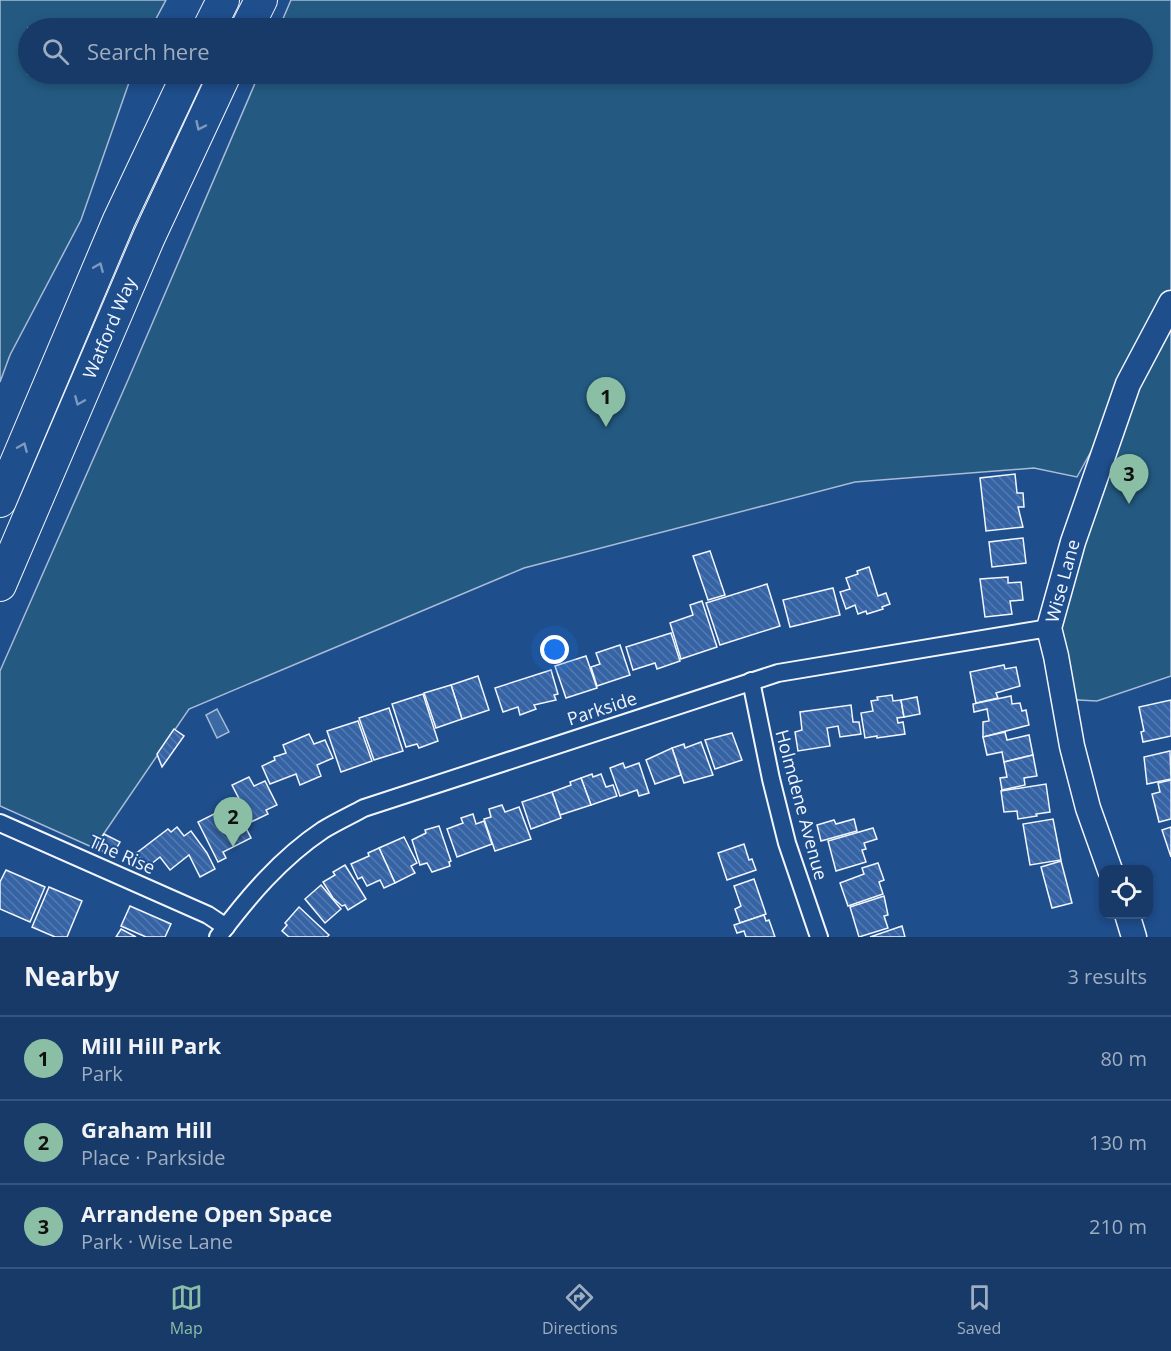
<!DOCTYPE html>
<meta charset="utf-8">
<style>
body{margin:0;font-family:"Open Sans",sans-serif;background:#20416f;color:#f1f3f6}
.controls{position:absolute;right:18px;bottom:18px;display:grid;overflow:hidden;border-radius:12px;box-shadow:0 3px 9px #0003}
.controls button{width:54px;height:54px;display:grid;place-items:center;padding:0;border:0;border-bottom:2px solid #36547d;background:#173a69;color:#f1f3f6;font:30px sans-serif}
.you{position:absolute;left:555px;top:650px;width:21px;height:21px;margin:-15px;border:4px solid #fff;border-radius:50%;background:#1a73e8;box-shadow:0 0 0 9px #1a73e833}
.badge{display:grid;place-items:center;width:39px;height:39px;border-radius:50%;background:#8abfa5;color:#111;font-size:20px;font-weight:700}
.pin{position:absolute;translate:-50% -50px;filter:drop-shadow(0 2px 3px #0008)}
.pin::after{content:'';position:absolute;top:32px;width:21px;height:18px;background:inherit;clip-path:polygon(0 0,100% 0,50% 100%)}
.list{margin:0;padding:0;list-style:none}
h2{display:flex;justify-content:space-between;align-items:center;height:78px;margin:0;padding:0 24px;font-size:26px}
h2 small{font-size:20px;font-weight:400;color:#9eadc0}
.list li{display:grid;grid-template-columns:39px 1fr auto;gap:18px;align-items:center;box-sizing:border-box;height:84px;padding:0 24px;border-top:2px solid #36547d}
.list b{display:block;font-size:22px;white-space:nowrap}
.list p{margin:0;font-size:20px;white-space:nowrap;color:#9eadc0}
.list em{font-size:20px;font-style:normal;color:#9eadc0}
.icon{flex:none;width:33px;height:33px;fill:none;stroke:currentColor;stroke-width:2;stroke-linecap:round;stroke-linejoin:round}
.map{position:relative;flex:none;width:1171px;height:937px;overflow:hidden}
.search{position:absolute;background:#173a69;box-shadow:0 3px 9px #0003;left:18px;right:18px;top:18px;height:66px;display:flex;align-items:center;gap:15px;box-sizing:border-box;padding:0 21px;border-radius:33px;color:#9eadc0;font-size:22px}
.sheet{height:330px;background:#173a69}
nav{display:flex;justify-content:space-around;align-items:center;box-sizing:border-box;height:84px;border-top:2px solid #36547d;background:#173a69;font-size:16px;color:#9eadc0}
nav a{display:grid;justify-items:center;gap:3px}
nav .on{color:#8abfa5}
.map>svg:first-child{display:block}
.park{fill:#245a82;stroke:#a8bbd7;stroke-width:1.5}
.water{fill:#3b69a3;stroke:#a8bbd7;stroke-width:1.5}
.building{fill:url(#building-back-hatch);stroke:#f2f6ff;stroke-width:1.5}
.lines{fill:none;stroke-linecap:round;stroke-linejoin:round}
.street-casing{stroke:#f2f6ff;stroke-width:20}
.secondary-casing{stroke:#f2f6ff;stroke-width:27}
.highway-casing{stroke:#f2f6ff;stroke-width:34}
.street{stroke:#1f4e8c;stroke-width:16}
.secondary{stroke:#1f4e8c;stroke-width:24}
.highway{stroke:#1f4e8c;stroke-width:32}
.oneway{stroke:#7e9ac0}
.labels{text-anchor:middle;stroke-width:4.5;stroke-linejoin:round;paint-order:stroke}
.street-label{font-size:18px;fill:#f2f6ff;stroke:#1f4e8c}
</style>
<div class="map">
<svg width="1171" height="937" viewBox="0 0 1171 937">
<defs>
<pattern id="building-back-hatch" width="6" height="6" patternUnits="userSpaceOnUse" patternTransform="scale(1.5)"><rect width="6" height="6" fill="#3563a3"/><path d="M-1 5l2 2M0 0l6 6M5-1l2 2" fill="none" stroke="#537ab1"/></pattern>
</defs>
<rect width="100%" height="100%" fill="#1f4e8c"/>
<g class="park">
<path d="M0,0H166L151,28H28V74H132L81,220L10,355L0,382Z"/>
<path d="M291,0H1171V676L1097,701L1059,699L1044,624L1127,386L1077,477L1034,468L855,482L524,568L189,709L94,848L0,806V671L128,380L259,74H1142V28H279Z"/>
</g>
<path class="water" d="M217,709L229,732L217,738L206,715Z"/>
<g class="building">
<path d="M1015,474L1017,493H1023L1024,507H1018L1023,527L986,531L980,478Z"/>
<path d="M1023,538L1026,563L992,567L989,542Z"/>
<path d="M710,551L725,595L708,600L693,556Z"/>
<path d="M869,567L878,596L886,593L890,604L882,607L883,609L867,614L866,611L858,614L855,605L846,609L840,592L850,589L846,578L858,574L857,571Z"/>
<path d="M1008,577V583L1021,582L1023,600L1010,601L1012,614L985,617L980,579Z"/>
<path d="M767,584L780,626L720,645L706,603Z"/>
<path d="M833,588L840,615L790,627L783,600Z"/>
<path d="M702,601L717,647L681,659L670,623L693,615L690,605Z"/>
<path d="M671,633L680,661L657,669L655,663L633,670L626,647Z"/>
<path d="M620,645L630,675L597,686L591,667L600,664L596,653Z"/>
<path d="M586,656L597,688L566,698L555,666Z"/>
<path d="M1004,665L1005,669L1016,667L1020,686L996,693L998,698L976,703L970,672Z"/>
<path d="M551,670L558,694L554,695L556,700L534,705L536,709L520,715L518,707L503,712L495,688Z"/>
<path d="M478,676L489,710L462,719L451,685Z"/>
<path d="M451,685L462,719L436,728L424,693Z"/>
<path d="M423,694L438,741L419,748L417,744L406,747L392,704Z"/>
<path d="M892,695L893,701L901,700L904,717L897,718L898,723L903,722L905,734L877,738V736L865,738L861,713L873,711L871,701L878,700L877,697Z"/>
<path d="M1011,696L1012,704L1020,703L1022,711L1026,710L1029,725L983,737V722L989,721L987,709L974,712L973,704Z"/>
<path d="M917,697L920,714L904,717L901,700Z"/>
<path d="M1171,700V736L1143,742L1141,732L1144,731L1139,707Z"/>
<path d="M851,705L853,722H859L861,734L840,737L838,726L827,728L830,746L798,751L795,732L802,730L800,712Z"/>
<path d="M389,708L403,751L374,760L359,718Z"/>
<path d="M358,721L372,761L341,772L327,731Z"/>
<path d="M174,729L184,736L162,767L157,754Z"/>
<path d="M1005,732L1007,740L1029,735L1033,755L1004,762L1002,752L987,755L983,737Z"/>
<path d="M732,733L742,760L715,769L705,740Z"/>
<path d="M309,734L314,744L325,740L333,758L317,765L321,776L300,785L296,774L270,784L262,766L275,760L274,757L286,753L283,745Z"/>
<path d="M701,742L713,775L684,783L672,748L684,744L685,748Z"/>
<path d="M672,748L681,775L655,784L646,760Z"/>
<path d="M1170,751L1171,779L1147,784L1144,757Z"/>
<path d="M1033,755L1037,776L1024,778L1025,785L1002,790L1000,778L1007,777L1004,762Z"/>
<path d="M623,763L625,768L639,763L649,793L639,796L637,790L620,796L610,768Z"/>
<path d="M592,774L593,777L601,774L606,787L613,785L617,796L591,805L581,778Z"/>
<path d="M249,777L254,786L265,781L277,805L266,810L268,814L251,822L232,785Z"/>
<path d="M581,778L591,805L560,815L552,792L571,785L570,782Z"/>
<path d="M1171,780V819L1159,822L1152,794L1160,792L1158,783Z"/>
<path d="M1046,784L1050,812L1036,814L1037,816L1018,819L1017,811L1004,812L1001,791Z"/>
<path d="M552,792L561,818L531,829L522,802Z"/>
<path d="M234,804L251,838L223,852L226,858L218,862L198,822Z"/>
<path d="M502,805L505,812L519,807L531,839L495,851L484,819L491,817L489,809Z"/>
<path d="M473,814L476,824L484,821L492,844L457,857L447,829L463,823L461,818Z"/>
<path d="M854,819L857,831L821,841L817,825L834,820L836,824Z"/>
<path d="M1053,819L1061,860L1030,865L1023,824Z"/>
<path d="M439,826L451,861L449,862L450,866L432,872L427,863L420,865L412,840L426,833L425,830Z"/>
<path d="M177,827L184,836L191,831L207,853L215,869L200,877L189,855L170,870L160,857L151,864L134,855L168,829L171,832Z"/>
<path d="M1171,827V857L1162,830Z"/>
<path d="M873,828L877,839L864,843L866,849L862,850L866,862L836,871L828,841Z"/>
<path d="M104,834L120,842L112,856L96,848Z"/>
<path d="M404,837L417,863L411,866L415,873L395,883L379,848Z"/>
<path d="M744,844L749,860L752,859L756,870L727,880L718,853Z"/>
<path d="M379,848L395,883L384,888L380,880L367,886L362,877L358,879L351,864L369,856L368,853Z"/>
<path d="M1061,861L1072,903L1052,908L1041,867Z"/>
<path d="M878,863L884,880L879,882L883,894L848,906L840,883L864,874L862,868Z"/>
<path d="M345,865L366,899L348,910L345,905L342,906L333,898L323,882L335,875L333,872Z"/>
<path d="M6,870L45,887L30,922L0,909V882Z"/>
<path d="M754,879L766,914L740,923L735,909L741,906L734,886Z"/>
<path d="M321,885L341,909L325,923L305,899Z"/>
<path d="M49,887L82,901L67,937H55L32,927Z"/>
<path d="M884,896L888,915L884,916L888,928L859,937L850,907Z"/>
<path d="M130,906L171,924L165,937H146L121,926Z"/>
<path d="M299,907L329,935L327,937H289L282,931L287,925L285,923Z"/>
<path d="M764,915L766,921L769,920L775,937H746L744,931L737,933L734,925Z"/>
<path d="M902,926L905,937H870Z"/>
<path d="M121,929L136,937H116Z"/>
</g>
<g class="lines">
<g class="street-casing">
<g id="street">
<path d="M751,681L771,779L787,843L819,937"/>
<path d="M0,823L208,915L226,927"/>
<path d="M218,937C248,897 281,858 323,830C336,822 351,815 364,808L778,673L1049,628"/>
</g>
</g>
<g class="secondary-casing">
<g id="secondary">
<path d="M1110,870L1088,808L1072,746L1056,656L1049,628L1073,542L1128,384L1171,303"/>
<path d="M1127,914L1134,937"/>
</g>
</g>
<g class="highway-casing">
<g id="highway">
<path d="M209,28L223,0"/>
<path d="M247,28L261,0"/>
<path d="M0,501L119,220L188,74"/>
<path d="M0,585L149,237L225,74"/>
</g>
</g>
<use href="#street" class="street"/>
<use href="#secondary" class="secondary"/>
<use href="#highway" class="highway"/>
</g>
<defs><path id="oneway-chevron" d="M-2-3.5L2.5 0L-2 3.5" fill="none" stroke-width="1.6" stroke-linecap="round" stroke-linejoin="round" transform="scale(1.5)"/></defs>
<g class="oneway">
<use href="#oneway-chevron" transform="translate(200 126) rotate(115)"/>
<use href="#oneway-chevron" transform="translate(99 267) rotate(-67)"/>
<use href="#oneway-chevron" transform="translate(79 401) rotate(113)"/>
<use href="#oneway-chevron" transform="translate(23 447) rotate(-67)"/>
</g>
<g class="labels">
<g class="street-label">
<text transform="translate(110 328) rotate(-67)" y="6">Watford Way</text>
<text transform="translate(1063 581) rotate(-75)" y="6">Wise Lane</text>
<text transform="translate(602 709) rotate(-18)" y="6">Parkside</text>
<text transform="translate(801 805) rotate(75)" y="6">Holmdene Avenue</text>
<text transform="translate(122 855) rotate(24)" y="6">The Rise</text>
</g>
</g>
</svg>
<div class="controls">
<button><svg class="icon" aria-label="locate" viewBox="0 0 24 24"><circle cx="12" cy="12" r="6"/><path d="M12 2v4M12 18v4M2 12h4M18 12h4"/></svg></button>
</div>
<div class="you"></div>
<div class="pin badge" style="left:606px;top:427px">1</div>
<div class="pin badge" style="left:233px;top:847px">2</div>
<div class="pin badge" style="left:1129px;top:504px">3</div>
<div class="search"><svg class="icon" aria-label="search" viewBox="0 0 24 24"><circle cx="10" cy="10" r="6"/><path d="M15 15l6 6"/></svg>Search here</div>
</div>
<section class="sheet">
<h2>Nearby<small>3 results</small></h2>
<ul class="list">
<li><span class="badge">1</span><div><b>Mill Hill Park</b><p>Park</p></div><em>80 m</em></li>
<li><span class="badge">2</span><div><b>Graham Hill</b><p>Place · Parkside</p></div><em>130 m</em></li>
<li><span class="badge">3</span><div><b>Arrandene Open Space</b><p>Park · Wise Lane</p></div><em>210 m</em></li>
</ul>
</section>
<nav>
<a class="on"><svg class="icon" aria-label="map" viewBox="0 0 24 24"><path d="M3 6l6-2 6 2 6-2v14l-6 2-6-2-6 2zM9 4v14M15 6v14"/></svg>Map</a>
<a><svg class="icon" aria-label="directions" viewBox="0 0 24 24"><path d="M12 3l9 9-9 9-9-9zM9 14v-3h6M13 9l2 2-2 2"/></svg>Directions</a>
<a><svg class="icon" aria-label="saved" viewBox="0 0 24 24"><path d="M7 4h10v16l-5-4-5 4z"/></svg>Saved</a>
</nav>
